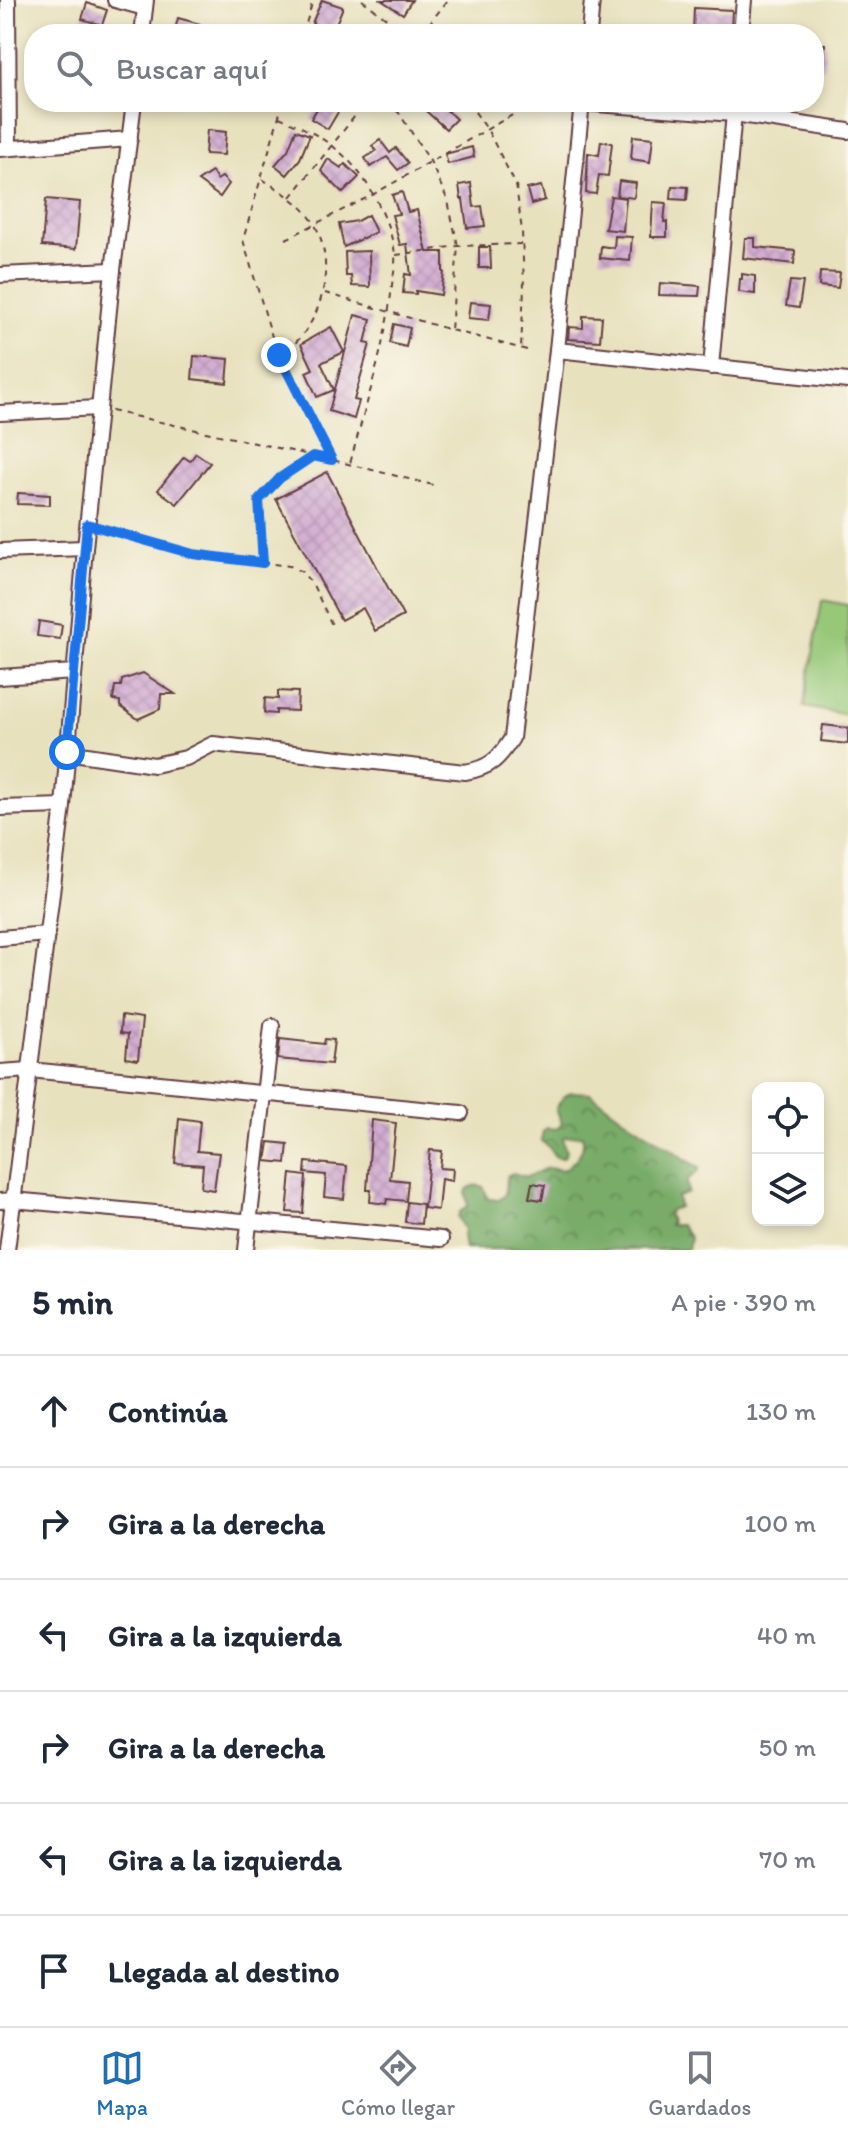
<!DOCTYPE html>
<html lang="es">
<meta charset="utf-8">
<style>
body{margin:0;font-family:Itim,sans-serif;background:#f6f6f7;color:#1f2937}
.controls{position:absolute;right:24px;bottom:24px;display:grid;overflow:hidden;border-radius:16px;box-shadow:0 4px 12px #0003}
.controls button{width:72px;height:72px;display:grid;place-items:center;padding:0;border:0;border-bottom:2px solid #e0e1e3;background:#fff;color:#1f2937;font:40px sans-serif}
.stop{position:absolute;width:24px;height:24px;margin:-18px;border:6px solid #1a73e8;border-radius:50%;background:#fff}
.stop.end{background:#1a73e8;border-color:#fff;box-shadow:0 2px 8px #0008}
.list{margin:0;padding:0;list-style:none}
h2{display:flex;justify-content:space-between;align-items:center;height:104px;margin:0;padding:0 32px;font-size:34px}
h2 small{font-size:26px;font-weight:400;color:#747a83}
.list li{display:grid;grid-template-columns:52px 1fr auto;gap:24px;align-items:center;box-sizing:border-box;height:112px;padding:0 32px;border-top:2px solid #e0e1e3}
.list b{display:block;font-size:30px;white-space:nowrap}
.list em{font-size:26px;font-style:normal;color:#747a83}
.icon{flex:none;width:44px;height:44px;fill:none;stroke:currentColor;stroke-width:2;stroke-linecap:round;stroke-linejoin:round}
.map{position:relative;flex:none;width:848px;height:1250px;overflow:hidden}
.search{position:absolute;background:#fff;box-shadow:0 4px 12px #0003;left:24px;right:24px;top:24px;height:88px;display:flex;align-items:center;gap:20px;box-sizing:border-box;padding:0 28px;border-radius:32px;color:#747a83;font-size:30px}
.sheet{height:776px;background:#fff}
nav{display:flex;justify-content:space-around;align-items:center;box-sizing:border-box;height:112px;border-top:2px solid #e0e1e3;background:#fff;font-size:22px;color:#747a83}
nav a{display:grid;justify-items:center;gap:4px}
nav .on{color:#1f6fb2}
.map>svg:first-child{display:block}
.grass{fill:#96c878;stroke:#707452;stroke-width:2}
.forest{fill:url(#forest-crowns);stroke:#61664a;stroke-width:2}
.building{fill:url(#building-cross-hatch)}
.lines{fill:none;stroke-linecap:round;stroke-linejoin:round}
.minor-casing{stroke:#623c41;stroke-width:18}
.path{stroke:#623c41;stroke-width:2;stroke-dasharray:6 6;stroke-linecap:butt}
.minor{stroke:#fff;stroke-width:14}
.route{stroke:#1a73e8;stroke-width:10}
</style>
<div class="map">
<svg width="848" height="1250" viewBox="0 0 848 1250">
<defs>
<pattern id="forest-crowns" width="20" height="18" patternUnits="userSpaceOnUse" patternTransform="scale(2)"><rect width="20" height="18" fill="#78ac68"/><path d="M2 6a3 3 0 1 1 6 0M12 15a3 3 0 1 1 6 0" fill="none" stroke="#648b56"/></pattern>
<pattern id="building-cross-hatch" width="8" height="8" patternUnits="userSpaceOnUse" patternTransform="scale(2)"><rect width="8" height="8" fill="#d2add2"/><path d="M0 0l8 8M0 8l8-8" fill="none" stroke="#b694b4"/></pattern>
</defs>
<rect width="100%" height="100%" fill="#fbf7ec"/>
<filter id="ink" filterUnits="userSpaceOnUse"><feTurbulence type="fractalNoise" baseFrequency=".0125" numOctaves="2"/><feDisplacementMap in="SourceGraphic" scale="16" xChannelSelector="R" yChannelSelector="G"/><feConvolveMatrix kernelMatrix="1 2 1 2 8 2 1 2 1" color-interpolation-filters="sRGB"/></filter>
<filter id="wash" filterUnits="userSpaceOnUse"><feTurbulence type="fractalNoise" baseFrequency=".006" numOctaves="4" result="noise"/><feDisplacementMap in="SourceGraphic" scale="32" xChannelSelector="R" yChannelSelector="G"/><feGaussianBlur stdDeviation="1.8" result="paint"/><feColorMatrix in="noise" values="0 0 0 0 0 0 0 0 0 0 0 0 0 0 0 0 0 1.4 0 .05"/><feComposite in="paint" operator="in"/></filter>
<g filter="url(#wash)">
<rect width="100%" height="100%" fill="#e8e1be"/>
<path class="grass" d="M822,600L848,605V715L804,707Z"/>
<path class="forest" d="M572,1092L590,1093L622,1117L699,1168L698,1172L687,1180L688,1193L677,1197L679,1207L670,1210L668,1215L671,1221L669,1225H680L690,1238L688,1250L465,1249L463,1235L464,1230L458,1217L460,1212L468,1206C468,1202 466,1197 466,1193C467,1186 477,1184 483,1187C485,1189 487,1197 488,1199L498,1200L505,1194L506,1179L508,1175L513,1173L527,1177L547,1168L562,1170C575,1162 587,1151 582,1135L563,1137C561,1146 570,1150 563,1158H558L554,1155L549,1147L541,1141L543,1131L547,1128C555,1129 559,1130 562,1123L556,1110C559,1102 564,1095 572,1092Z"/>
<g id="blocks">
<g class="building">
<path d="M322,0L343,7L333,31L312,23Z"/>
<path d="M381,0H412L403,14Z"/>
<path d="M87,3L107,10L102,25L82,19Z"/>
<path d="M694,8L732,10L731,30L716,29L715,34H693Z"/>
<path d="M178,18L200,24L197,34H174Z"/>
<path d="M815,44H825L824,68L814,67Z"/>
<path d="M321,102H344L328,129L311,119Z"/>
<path d="M416,102H438L456,119L446,129Z"/>
<path d="M207,130L226,132L224,155L205,154Z"/>
<path d="M296,130L310,135L300,159L287,175L275,165L288,150Z"/>
<path d="M633,136L653,138L650,162L631,159Z"/>
<path d="M380,140L390,153L396,148L408,163L398,170L387,157L370,167L365,158L376,151L372,146Z"/>
<path d="M601,141L612,143L608,176L599,175L596,194L586,193L588,153L599,155Z"/>
<path d="M472,147L474,157L448,164L445,154Z"/>
<path d="M328,159L341,168L345,164L359,177L343,193L321,171Z"/>
<path d="M212,172L217,180L222,177L229,184L220,197L198,181Z"/>
<path d="M619,181L636,183L634,198L617,196Z"/>
<path d="M471,183L474,207L482,206L485,226L467,228L463,199H461L459,185Z"/>
<path d="M541,186L545,200L531,204L527,189Z"/>
<path d="M672,186L688,187L687,200L671,199Z"/>
<path d="M402,192L408,212L417,210L427,252H443V272H444L441,295L416,291V294L403,293L405,274L411,275L407,244L400,245L392,215L399,214L392,195Z"/>
<path d="M611,196L626,198L623,231L605,229Z"/>
<path d="M46,199L80,202L76,249L42,246Z"/>
<path d="M653,202L666,203L664,222H667V237H651Z"/>
<path d="M368,215L376,232L344,247L339,224L357,221Z"/>
<path d="M615,236L632,237L630,261L600,258L601,246L614,248Z"/>
<path d="M745,238H755V247L795,251L794,264L743,258Z"/>
<path d="M479,247H490L491,268H479Z"/>
<path d="M369,251L370,287L352,286L351,276H346L345,252Z"/>
<path d="M820,272L840,273L838,288L819,286Z"/>
<path d="M742,274L755,276V294L739,292L740,279H742Z"/>
<path d="M790,281L803,282L799,308L786,306Z"/>
<path d="M660,283L700,286L699,296L659,295Z"/>
<path d="M470,302L491,304L489,320L468,318Z"/>
<path d="M355,315L371,319L365,343L370,344L354,400L359,401L354,419L329,411Z"/>
<path d="M583,316L602,317L600,341L568,339L569,327L583,328Z"/>
<path d="M394,324L410,328L406,347L390,343Z"/>
<path d="M331,327L344,352L321,363L334,390L317,397L306,372L313,369L301,344Z"/>
<path d="M194,356L229,359L227,383L192,379Z"/>
<path d="M196,453L210,463L177,504L158,490L184,457L190,461Z"/>
<path d="M327,472L403,616L375,631L363,608L341,620L276,499Z"/>
<path d="M18,493L50,495V505L17,504Z"/>
<path d="M39,621L62,625L60,639L37,636Z"/>
<path d="M143,673L175,694H161L160,709L138,719L120,706V701L113,700L115,686H121L122,680Z"/>
<path d="M278,691L298,692L297,711L276,710V714L264,713L265,698L278,699Z"/>
<path d="M823,725L848,728V744L821,741Z"/>
<path d="M121,1016L142,1019L138,1060L126,1058L128,1034L120,1033Z"/>
<path d="M280,1039L324,1044L325,1039L334,1040L331,1064L278,1059Z"/>
<path d="M179,1118L200,1121L197,1151L219,1153L214,1190L201,1188L203,1165L175,1163Z"/>
<path d="M372,1120L396,1123L390,1179L408,1181L406,1201L387,1199L386,1204L370,1202L371,1190H367Z"/>
<path d="M269,1142L288,1144L286,1163L266,1161Z"/>
<path d="M430,1150L442,1151L440,1168L453,1169L452,1181L441,1179L438,1210L424,1208Z"/>
<path d="M306,1162L347,1166L344,1199L324,1197L326,1175L305,1173Z"/>
<path d="M291,1174L306,1176L303,1213L287,1212Z"/>
<path d="M532,1183L545,1185L542,1200L529,1198Z"/>
<path d="M407,1202L423,1204L421,1224L405,1222Z"/>
</g>
</g>
</g>
<g filter="url(#ink)">
<use href="#blocks" fill-opacity="0" stroke="#623c41" stroke-width="2"/>
<g class="lines">
<g class="minor-casing">
<g id="minor">
<path d="M8,0L9,148"/>
<path d="M115,0L145,8"/>
<path d="M142,34L146,0"/>
<path d="M589,34L592,0"/>
<path d="M741,34L744,0"/>
<path d="M582,103L734,114L848,131"/>
<path d="M0,149L130,139"/>
<path d="M0,275L113,270"/>
<path d="M557,350L848,381"/>
<path d="M711,367L735,102"/>
<path d="M0,413L99,408"/>
<path d="M0,551L85,548"/>
<path d="M0,677L74,672"/>
<path d="M67,752L154,765L186,758L213,744L465,772C490,768 499,759 512,738L557,350L582,102"/>
<path d="M0,808L63,806"/>
<path d="M0,938L47,934"/>
<path d="M0,1072L30,1070L461,1113"/>
<path d="M0,1201L13,1200L441,1239"/>
<path d="M7,1250L63,806L85,548L113,270L134,102"/>
<path d="M246,1250L272,1026"/>
</g>
</g>
<g class="path">
<path d="M362,0L408,34"/>
<path d="M303,34L313,0"/>
<path d="M421,34L448,0"/>
<path d="M283,102L243,240L276,350L332,460"/>
<path d="M387,102L399,113L430,161L448,201L458,246L451,330"/>
<path d="M468,102L487,129L516,185L522,231L524,288L521,348"/>
<path d="M279,117C332,139 359,161 383,214C388,226 394,242 395,255C396,265 393,276 392,285C386,346 365,406 350,464"/>
<path d="M262,179C281,191 302,203 314,223C334,259 326,309 299,339C294,345 286,350 280,355"/>
<path d="M291,197L366,102"/>
<path d="M286,239L374,194L528,106"/>
<path d="M396,255L458,246L521,244"/>
<path d="M325,293L451,330L527,350"/>
<path d="M111,411L332,460L433,485"/>
<path d="M98,527L193,554L290,566L302,572L313,585L332,625"/>
<path d="M263,560L259,500L280,478L312,456"/>
</g>
<use href="#minor" class="minor"/>
</g>
</g>
<g class="lines" filter="url(#ink)">
<path class="route" d="M67,752L87,524L193,554L263,563L259,500L280,478L313,456L332,460L279,355"/>
</g>
</svg>
<div class="controls">
<button><svg class="icon" aria-label="locate" viewBox="0 0 24 24"><circle cx="12" cy="12" r="6"/><path d="M12 2v4M12 18v4M2 12h4M18 12h4"/></svg></button>
<button><svg class="icon" aria-label="layers" viewBox="0 0 24 24"><path d="M12 4l9 5-9 5-9-5zM3 14l9 5 9-5"/></svg></button>
</div>
<div class="stop" style="left:67px;top:752px"></div>
<div class="stop end" style="left:279px;top:355px"></div>
<div class="search"><svg class="icon" aria-label="search" viewBox="0 0 24 24"><circle cx="10" cy="10" r="6"/><path d="M15 15l6 6"/></svg>Buscar aquí</div>
</div>
<section class="sheet">
<h2>5 min<small>A pie · 390 m</small></h2>
<ul class="list">
<li><svg class="icon" aria-label="ahead" viewBox="0 0 24 24"><path d="M12 20V5M6 11l6-6 6 6"/></svg><div><b>Continúa</b></div><em>130 m</em></li>
<li><svg class="icon" aria-label="right" viewBox="0 0 24 24"><path d="M7 20v-9h11M14 6l5 5-5 5"/></svg><div><b>Gira a la derecha</b></div><em>100 m</em></li>
<li><svg class="icon" aria-label="left" viewBox="0 0 24 24"><path d="M17 20v-9H6M10 6l-5 5 5 5"/></svg><div><b>Gira a la izquierda</b></div><em>40 m</em></li>
<li><svg class="icon" aria-label="right" viewBox="0 0 24 24"><path d="M7 20v-9h11M14 6l5 5-5 5"/></svg><div><b>Gira a la derecha</b></div><em>50 m</em></li>
<li><svg class="icon" aria-label="left" viewBox="0 0 24 24"><path d="M17 20v-9H6M10 6l-5 5 5 5"/></svg><div><b>Gira a la izquierda</b></div><em>70 m</em></li>
<li><svg class="icon" aria-label="arrive" viewBox="0 0 24 24"><path d="M6 21V4h12l-3 4 3 4H6"/></svg><div><b>Llegada al destino</b></div></li>
</ul>
</section>
<nav>
<a class="on"><svg class="icon" aria-label="map" viewBox="0 0 24 24"><path d="M3 6l6-2 6 2 6-2v14l-6 2-6-2-6 2zM9 4v14M15 6v14"/></svg>Mapa</a>
<a><svg class="icon" aria-label="directions" viewBox="0 0 24 24"><path d="M12 3l9 9-9 9-9-9zM9 14v-3h6M13 9l2 2-2 2"/></svg>Cómo llegar</a>
<a><svg class="icon" aria-label="saved" viewBox="0 0 24 24"><path d="M7 4h10v16l-5-4-5 4z"/></svg>Guardados</a>
</nav>
